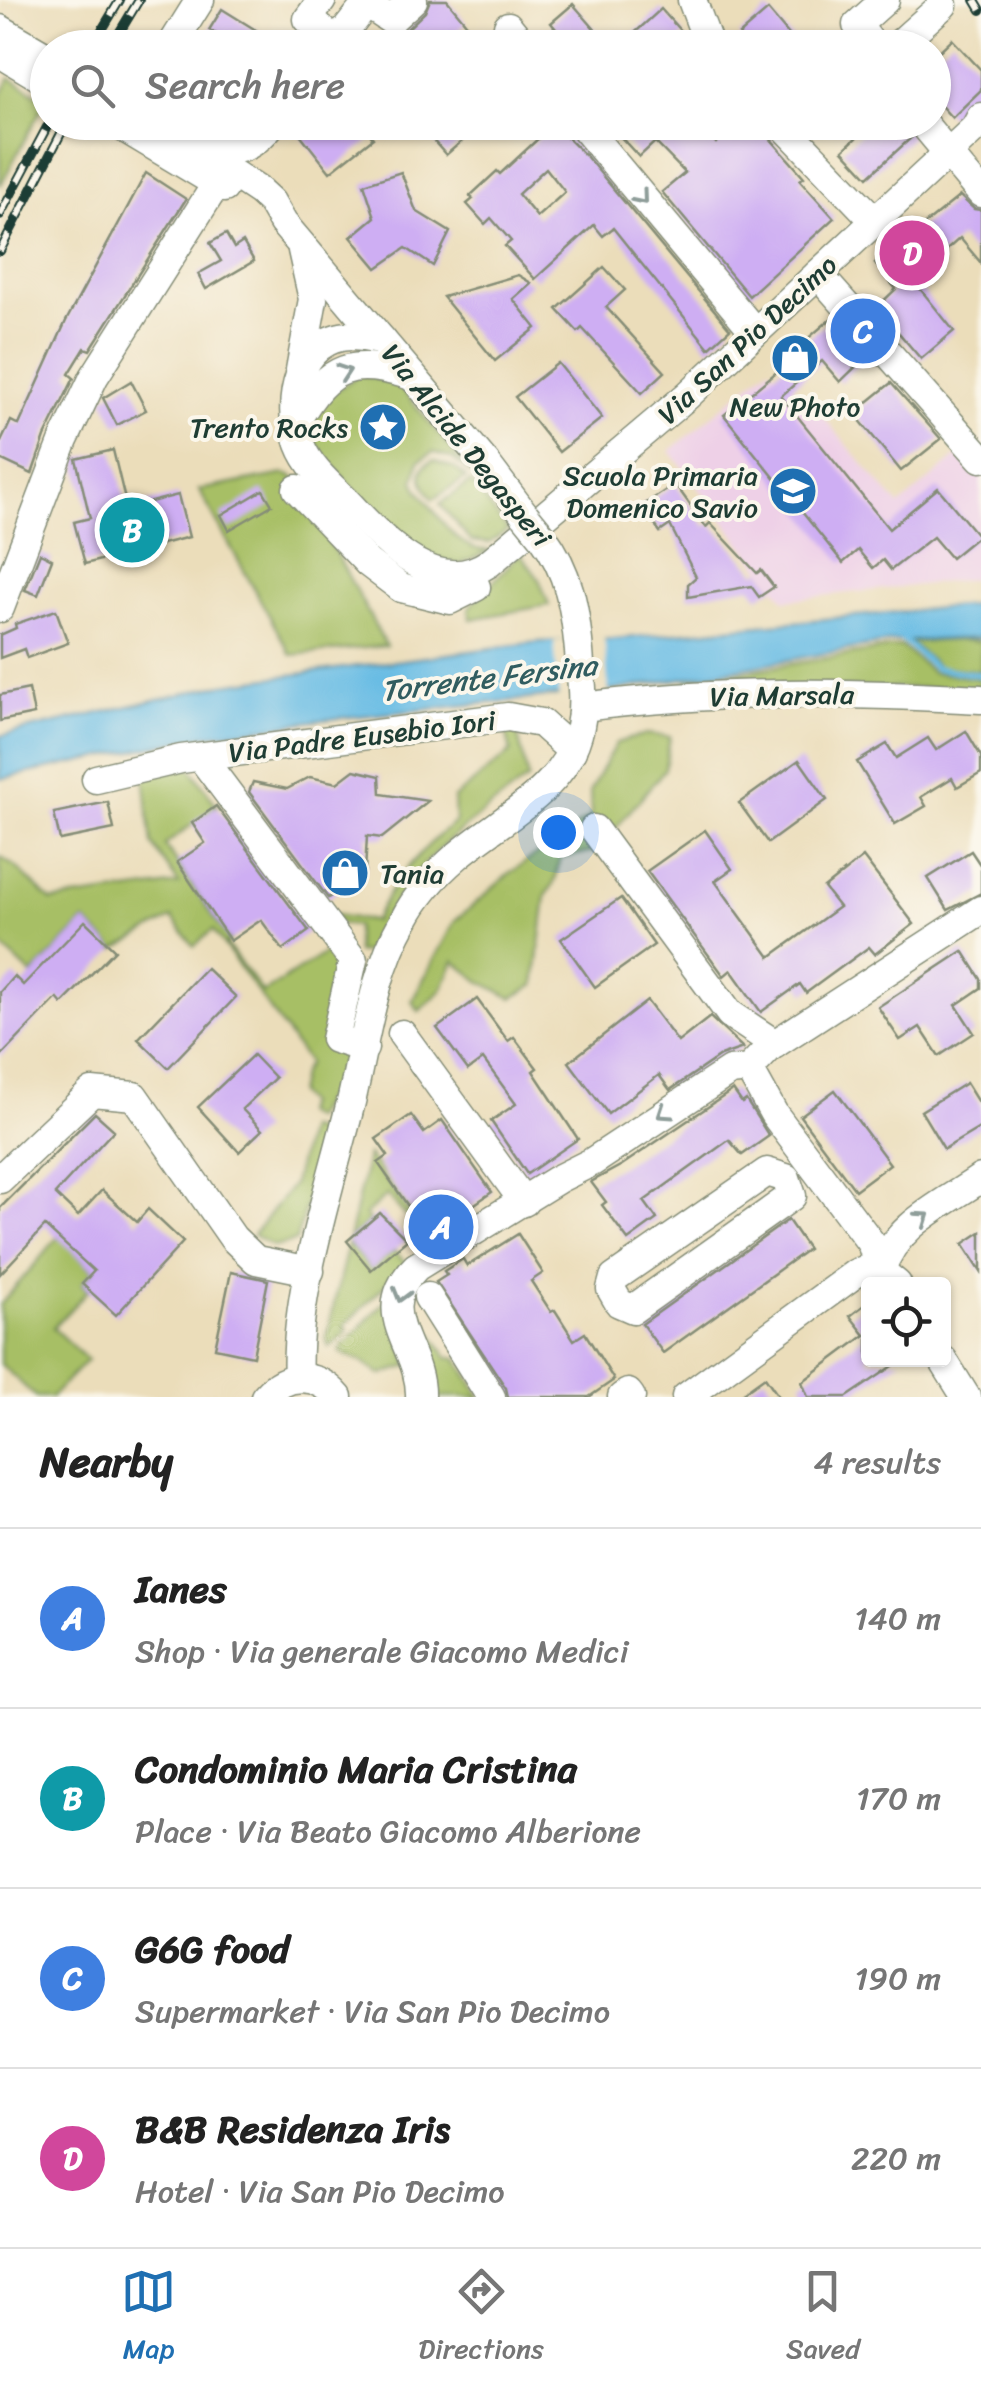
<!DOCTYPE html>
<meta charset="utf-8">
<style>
body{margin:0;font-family:Sriracha,sans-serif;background:#f2f2f2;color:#222}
.controls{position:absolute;right:30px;bottom:30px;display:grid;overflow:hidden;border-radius:10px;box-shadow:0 2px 8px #0004}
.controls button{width:90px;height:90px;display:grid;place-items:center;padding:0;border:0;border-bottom:2px solid #e0e0e0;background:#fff;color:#222;font:50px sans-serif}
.you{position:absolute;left:558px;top:832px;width:35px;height:35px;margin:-25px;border:8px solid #fff;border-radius:50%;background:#1a73e8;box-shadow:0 0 0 15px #1a73e833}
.badge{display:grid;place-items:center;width:65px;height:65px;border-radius:50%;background:#1f6fb2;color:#fff;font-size:32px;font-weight:700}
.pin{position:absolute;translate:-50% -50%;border:5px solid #fff;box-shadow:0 2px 10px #0006}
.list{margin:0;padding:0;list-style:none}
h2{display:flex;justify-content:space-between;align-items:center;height:130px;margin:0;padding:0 40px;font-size:42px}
h2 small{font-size:32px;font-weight:400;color:#767676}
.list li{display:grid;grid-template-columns:65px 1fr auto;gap:30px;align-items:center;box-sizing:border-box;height:180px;padding:0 40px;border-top:2px solid #e0e0e0}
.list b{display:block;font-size:38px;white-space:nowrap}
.list p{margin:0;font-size:32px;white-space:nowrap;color:#767676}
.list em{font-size:32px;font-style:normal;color:#767676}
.icon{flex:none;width:55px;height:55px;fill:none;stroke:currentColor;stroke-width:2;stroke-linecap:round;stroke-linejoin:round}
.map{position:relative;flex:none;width:981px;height:1397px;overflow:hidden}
.search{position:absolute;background:#fff;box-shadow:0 2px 8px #0004;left:30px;right:30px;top:30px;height:110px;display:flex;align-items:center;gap:25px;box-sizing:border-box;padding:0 35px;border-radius:55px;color:#767676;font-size:38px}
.sheet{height:850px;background:#fff}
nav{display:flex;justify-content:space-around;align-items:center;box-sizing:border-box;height:140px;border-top:2px solid #e0e0e0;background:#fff;font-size:28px;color:#767676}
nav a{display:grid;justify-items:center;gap:5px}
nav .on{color:#1f6fb2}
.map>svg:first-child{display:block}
.built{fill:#eed0e7}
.green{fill:#a7bf65;stroke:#637e4c;stroke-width:2.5}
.water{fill:#67bce4;stroke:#437c8c;stroke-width:2.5}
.pier{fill:#ebddba}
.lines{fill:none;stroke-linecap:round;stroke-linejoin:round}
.stream{stroke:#67bce4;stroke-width:6}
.building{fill:#ceaef3;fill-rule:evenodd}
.minor-casing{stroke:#858d77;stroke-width:31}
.minor{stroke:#fff;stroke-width:28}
.rail-casing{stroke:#1f3d34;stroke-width:10}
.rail{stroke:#fbf7ec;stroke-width:6;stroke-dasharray:19;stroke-linecap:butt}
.minor-bridge-casing{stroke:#858d77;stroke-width:31;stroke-linecap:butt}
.minor-bridge{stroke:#fff;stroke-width:28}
.oneway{stroke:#8f9e9a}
.labels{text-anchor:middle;stroke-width:8;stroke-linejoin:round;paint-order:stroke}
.street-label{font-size:28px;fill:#1f3d34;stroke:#fbf7ec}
.poi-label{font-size:28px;fill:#1f3d34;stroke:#fbf7ec;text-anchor:end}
.water-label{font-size:30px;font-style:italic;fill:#315d60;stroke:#fbf7ec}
</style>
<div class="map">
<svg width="981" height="1397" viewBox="0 0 981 1397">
<rect width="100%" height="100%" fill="#fbf7ec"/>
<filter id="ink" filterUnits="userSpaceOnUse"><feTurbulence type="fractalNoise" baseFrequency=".01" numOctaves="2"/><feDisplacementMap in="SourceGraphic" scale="20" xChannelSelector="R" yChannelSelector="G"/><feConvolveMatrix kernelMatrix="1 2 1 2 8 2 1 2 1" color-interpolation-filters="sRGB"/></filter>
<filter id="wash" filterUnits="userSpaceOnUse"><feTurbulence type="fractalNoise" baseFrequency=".0048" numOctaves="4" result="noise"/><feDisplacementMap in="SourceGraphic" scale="40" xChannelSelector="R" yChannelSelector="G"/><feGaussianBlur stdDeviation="2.25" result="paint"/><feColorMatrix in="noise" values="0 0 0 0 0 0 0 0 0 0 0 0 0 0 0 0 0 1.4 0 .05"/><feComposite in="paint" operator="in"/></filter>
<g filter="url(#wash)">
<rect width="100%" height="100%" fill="#ebddba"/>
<path class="built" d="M770,367L820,413L899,506L961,453L981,474V578L785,600L670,451Z"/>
<g class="green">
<path d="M10,78L46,100L0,186V97Z"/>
<path d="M360,374L399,385L471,474L452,458L433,452L419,461L414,481L419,491C438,514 458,554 491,550L459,565C447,561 432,558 421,552C401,541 324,463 316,442C312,430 314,416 317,403Z"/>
<path d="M434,460L456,469L466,478L433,499C423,486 413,468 434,460Z"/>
<path d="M285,474L295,478L386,646L291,655L199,490Z"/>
<path d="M471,482L508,530L489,543L471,541L440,504Z"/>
<path d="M520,553L539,579L549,605L471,619L469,608Z"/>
<path d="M960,640L981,642V671L938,667L910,642Z"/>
<path d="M901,646L932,672L981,679V688H689L688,681Z"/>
<path d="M505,727H516L528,779C455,835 405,864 368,953L356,952V926L333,922L335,915L374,921C393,880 420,850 455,822L454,798L511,752Z"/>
<path d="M646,734L670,737L665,769L610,835L591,852L560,858L555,881L546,896L535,985L512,998L480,981L454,961L442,990L419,1011L412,1001L454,922L510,873L591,816L590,791L616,743Z"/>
<path d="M190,767L217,806L165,845L230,941L226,944L263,993L331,949L344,966L345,1049L338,1085L324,1100L313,1119L302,1113L306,1104L297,1094L301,1074L308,1063L213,930L194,946L172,918L115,950L85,921L32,975L0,945V857L16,867L51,901L179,884L152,844L144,775Z"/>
<path d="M307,1129L317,1131L323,1144L296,1241L274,1247L253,1235L293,1184Z"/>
<path d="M368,1155L417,1223L414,1226L387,1195L365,1215L370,1222L349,1239Z"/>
<path d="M59,1236L94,1271L82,1284L88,1290L53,1328L87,1360L51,1397H36L0,1364V1305Z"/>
<path d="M348,1243L371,1269L394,1250L406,1264L344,1326L348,1331L329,1347L326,1339Z"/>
<path d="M390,1296L409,1366L381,1375L361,1361L341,1353L340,1349Z"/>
<path d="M409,1298L447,1357L457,1358L481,1397H432V1369L410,1322Z"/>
</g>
<path class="water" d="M981,604V638L891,642L616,690L322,720L202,736L0,779V736L224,684L538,642L613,639Z"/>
<path class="pier" d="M604,636L609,695L559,700L554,641Z"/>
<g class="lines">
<path class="stream" d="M899,637L935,668L981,675"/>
</g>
<g id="blocks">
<g class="building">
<path d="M430,0H447L466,23L438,48H371L385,36L395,37L403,33L425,12Z"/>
<path d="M573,4L611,48H572L551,23Z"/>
<path d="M222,9L285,48H206L215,33L209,30Z"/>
<path d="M661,9L684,35L669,48H618Z"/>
<path d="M768,10L800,48H749L739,35Z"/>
<path d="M952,39L981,70V90L952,118L934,98V56Z"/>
<path d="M305,122H360L373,138L330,172L296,129Z"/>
<path d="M417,122H484L446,155Z"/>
<path d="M607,122H697L716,143L738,122H763L769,137L804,177L800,180L834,218L749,296L662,192L685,173L655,142L639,157Z"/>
<path d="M873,122H904L912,137L868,177L843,150Z"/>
<path d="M554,124L586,156L730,329L709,348L613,228L603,236L594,225L535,279L505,246L511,241L491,218L485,224L467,204L473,199L470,196L497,171L500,174ZM546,168L565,192L537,217L518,194Z"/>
<path d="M401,172L416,211L450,232L433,266L406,248L377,268L351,237L375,217L364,184Z"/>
<path d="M146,173L186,199L90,350L85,348L69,374L74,378L45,437L32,474L0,459V444L11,421L19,425L66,321Z"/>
<path d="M960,196L974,209L981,210V263L960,238L913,280L954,331L921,359L877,307L896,289L875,264Z"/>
<path d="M226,234L234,248L243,242L254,261L206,289L198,274L221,261L210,243Z"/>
<path d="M604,267L625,290L606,307L665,372L642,393L582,328L578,332L557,309Z"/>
<path d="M518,275L531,283L513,299L536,328L495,361L443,297Z"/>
<path d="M833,317L867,356L840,382L822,361L781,396L889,529L938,488L978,536L951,558L933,537L891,570L883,560L873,568L858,550L843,563L724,415L789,362L785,358Z"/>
<path d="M558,363L602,418L559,452L515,397Z"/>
<path d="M131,381L146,410L117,425L103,398Z"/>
<path d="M891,383L941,439L901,471L854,413Z"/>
<path d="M113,450L127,508L178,495L189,537L85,564L74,522L90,518L76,459Z"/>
<path d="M675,484L706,527L710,523L757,573L761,570L774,587L759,597L751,586L688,597V584L696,577L670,525L660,532L642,506Z"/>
<path d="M263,490L272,505L229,530L221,515Z"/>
<path d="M40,553L52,559L38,595L25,590Z"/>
<path d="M56,610L68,643L27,658L24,649L0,658V635L16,628L15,624Z"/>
<path d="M29,689L34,714L0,721V695Z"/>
<path d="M966,731L981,756V773L957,787L952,778L921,797L926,806L895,824L857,762L887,744L896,758L928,738L936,750Z"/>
<path d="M799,760L827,800L768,843L739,803Z"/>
<path d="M354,770L380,776L381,794L428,801L382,838L367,836L365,872L328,898L249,792L253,782L287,789L310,777L337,783Z"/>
<path d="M108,802L114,829L60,840L54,813Z"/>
<path d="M216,806L309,931L283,950L261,920L230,941L177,862L205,843L192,823Z"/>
<path d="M705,830L732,869L715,881L770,957L839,907L824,888L863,857L914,924L875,954L869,947L806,993L800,984L761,1012L731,970L724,976L647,871Z"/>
<path d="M971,851L981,866V893L948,910L928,878Z"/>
<path d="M621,898L654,945L595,987L561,939Z"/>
<path d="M85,921L115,950L62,1004L57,998L0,1057V992L14,976L23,985Z"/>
<path d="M963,951L981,979V988L956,1005L974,1033L939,1056L920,1027L900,1040L878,1007Z"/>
<path d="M206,968L236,997L168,1068L138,1039Z"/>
<path d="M477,999L508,1041L514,1037L537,1068L533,1071L578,1139L527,1174L491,1121L516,1104L483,1059L468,1070L437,1028Z"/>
<path d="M647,1001L678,1042L710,1017L743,1048L720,1056L670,1090L659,1075L608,1114L569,1062Z"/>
<path d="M253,1055L275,1078L242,1109L262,1130L239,1152L198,1107Z"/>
<path d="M966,1083L981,1107V1127L944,1149L921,1111Z"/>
<path d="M733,1090L742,1103L746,1100L769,1136L742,1155L729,1140L644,1201L657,1219L628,1240L602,1205L606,1202L591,1182L622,1165Z"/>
<path d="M835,1090L890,1164L855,1190L800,1116Z"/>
<path d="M95,1113L114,1130L55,1194L78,1216L102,1190L137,1222L148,1209L183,1242L116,1315L82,1284L94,1271L45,1226L0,1274V1208Z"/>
<path d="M411,1115L424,1133L442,1120L492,1192L429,1236L378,1163L388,1156L376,1139Z"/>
<path d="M380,1213L407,1240L371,1270L347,1241Z"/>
<path d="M788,1220L808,1249L663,1353L642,1324Z"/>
<path d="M981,1232V1272L963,1244Z"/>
<path d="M518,1234L543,1273L531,1281L551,1312L555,1310L574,1340L585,1333L614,1380L589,1397H508L506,1388L436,1282L447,1275L444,1271L463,1259L467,1266Z"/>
<path d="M231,1272L268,1280L253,1356L215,1348Z"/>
<path d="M868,1302V1360H902L847,1397H808L802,1382L865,1335L850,1316Z"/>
<path d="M765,1377L779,1397H737Z"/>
</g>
</g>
</g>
<g filter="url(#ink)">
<use href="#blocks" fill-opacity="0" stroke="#858d77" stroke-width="2.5"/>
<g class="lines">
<g class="minor-casing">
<g id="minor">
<path d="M322,0L308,19L337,41"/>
<path d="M692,0L710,48"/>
<path d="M367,4L391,20L413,0"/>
<path d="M508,26L526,48"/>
<path d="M0,29L48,57"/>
<path d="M170,48L200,0"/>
<path d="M332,48L370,0"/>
<path d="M875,48L857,25L885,0"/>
<path d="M895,48L943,5L941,0"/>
<path d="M0,53L48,82"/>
<path d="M114,122L224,188"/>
<path d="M155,122L259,191L271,202L283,223L485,462L525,515"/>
<path d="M580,122L755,332"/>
<path d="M780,122L875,221"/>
<path d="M922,122L981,193"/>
<path d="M201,145C233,156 253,149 273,122"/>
<path d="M818,274L981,458"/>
<path d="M382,340C372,339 361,336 351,336C298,337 285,403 300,444C309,468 330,485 348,503C382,538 435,600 489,563L687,396L975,128L981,117"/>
<path d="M300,370L313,299L302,250"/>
<path d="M297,420C329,364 352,358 412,376"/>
<path d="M297,489L368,563L401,588L450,600L476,587L469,574"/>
<path d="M0,608L64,440L94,377L217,183"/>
<path d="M583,707C717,690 846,692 981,699"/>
<path d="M201,757L353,960L335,1039L364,1048"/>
<path d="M96,779L181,759L508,717L541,723L572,751"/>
<path d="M594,829L730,1014L775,1044"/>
<path d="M402,1034L524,1202"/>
<path d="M749,1069L774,1114L871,1243L881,1271L897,1284"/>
<path d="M767,1172L786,1178L792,1196L633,1309L619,1303L611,1289L614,1278Z"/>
<path d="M0,1179L92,1092L134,1096L233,1238L256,1260L310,1271"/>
<path d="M881,1271C894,1225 944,1204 981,1178"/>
<path d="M428,1297L491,1397"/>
<path d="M943,1360L966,1397"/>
<path d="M298,1378C293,1297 331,1184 351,1102C365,1043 373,973 404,920C417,895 436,874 457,856C500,819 561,793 578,734C586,707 581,679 579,651C575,608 569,572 543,537"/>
<path d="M265,1397C286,1372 317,1372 338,1397"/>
<path d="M420,1397C422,1347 369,1314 416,1267L558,1179L592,1162L730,1071L749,1069L770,1047L981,910"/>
<path d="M622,1397L628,1393L631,1397"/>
<path d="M686,1397L856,1273L867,1269L881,1271"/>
</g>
</g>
<use href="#minor" class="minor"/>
<g class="rail-casing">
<g id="rail">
<path d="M975,0L981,10"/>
<path d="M91,48L120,0"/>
<path d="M110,48L139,0"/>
<path d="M0,215L47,127"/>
<path d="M0,251L67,122"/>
</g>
</g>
<use href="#rail" class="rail"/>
<g class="minor-bridge-casing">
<path id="minor-bridge" d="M525,515L543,537"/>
</g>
<use href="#minor-bridge" class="minor-bridge"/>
</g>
<defs><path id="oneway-chevron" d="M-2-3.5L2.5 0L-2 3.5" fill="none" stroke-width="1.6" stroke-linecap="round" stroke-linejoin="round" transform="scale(2.5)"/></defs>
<g class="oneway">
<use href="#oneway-chevron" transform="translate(641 198) rotate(50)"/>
<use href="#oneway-chevron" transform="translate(344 372) rotate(-19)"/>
<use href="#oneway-chevron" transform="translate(664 1113) rotate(146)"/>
<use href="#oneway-chevron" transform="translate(923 1218) rotate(-35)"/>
<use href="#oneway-chevron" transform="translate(401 1295) rotate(106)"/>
</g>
</g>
<defs>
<g id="shop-disc" transform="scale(2.5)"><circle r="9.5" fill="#1f6fb2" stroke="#fbf7ec"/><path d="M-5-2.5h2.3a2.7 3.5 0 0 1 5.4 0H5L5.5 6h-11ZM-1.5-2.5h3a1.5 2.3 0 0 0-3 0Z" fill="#fff"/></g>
<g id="sight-disc" transform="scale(2.5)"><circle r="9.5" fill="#1f6fb2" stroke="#fbf7ec"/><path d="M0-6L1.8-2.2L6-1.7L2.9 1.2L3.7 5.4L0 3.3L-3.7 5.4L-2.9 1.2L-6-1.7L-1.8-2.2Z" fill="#fff"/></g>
<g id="school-disc" transform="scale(2.5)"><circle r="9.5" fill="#1f6fb2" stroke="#fbf7ec"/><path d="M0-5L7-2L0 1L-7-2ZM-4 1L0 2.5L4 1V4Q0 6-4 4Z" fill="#fff"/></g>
</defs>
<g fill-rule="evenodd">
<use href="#shop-disc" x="795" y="358"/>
<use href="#sight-disc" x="383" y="427"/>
<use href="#school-disc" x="793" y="491"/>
<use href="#shop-disc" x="345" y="873"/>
</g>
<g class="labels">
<g class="street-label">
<text transform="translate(747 339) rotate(-43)" y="10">Via San Pio Decimo</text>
<text transform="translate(467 445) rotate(51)" y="10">Via Alcide Degasperi</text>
<text transform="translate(782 695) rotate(-1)" y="10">Via Marsala</text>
<text transform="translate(362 736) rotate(-7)" y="10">Via Padre Eusebio Iori</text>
</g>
<g class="poi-label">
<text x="795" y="416" text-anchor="middle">New Photo</text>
<text x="348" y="437">Trento Rocks</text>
<text x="758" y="485">Scuola Primaria<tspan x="758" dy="32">Domenico Savio</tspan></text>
<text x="380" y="883" text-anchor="start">Tania</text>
</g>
<g class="water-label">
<text transform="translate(489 678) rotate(-7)" y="10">Torrente Fersina</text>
</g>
</g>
</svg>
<div class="controls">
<button><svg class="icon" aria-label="locate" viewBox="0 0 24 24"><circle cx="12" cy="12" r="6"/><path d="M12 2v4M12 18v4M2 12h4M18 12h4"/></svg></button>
</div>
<div class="you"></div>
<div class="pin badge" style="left:441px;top:1227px;background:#3f7fe0">A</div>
<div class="pin badge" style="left:132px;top:530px;background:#0f9aa8">B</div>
<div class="pin badge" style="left:863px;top:331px;background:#3f7fe0">C</div>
<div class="pin badge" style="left:912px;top:253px;background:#d1479c">D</div>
<div class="search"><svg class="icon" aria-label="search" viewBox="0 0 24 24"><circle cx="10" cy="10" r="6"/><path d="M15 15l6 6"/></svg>Search here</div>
</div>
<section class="sheet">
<h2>Nearby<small>4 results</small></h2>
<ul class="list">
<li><span class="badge" style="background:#3f7fe0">A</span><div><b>Ianes</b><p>Shop · Via generale Giacomo Medici</p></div><em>140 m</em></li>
<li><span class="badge" style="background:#0f9aa8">B</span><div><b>Condominio Maria Cristina</b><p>Place · Via Beato Giacomo Alberione</p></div><em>170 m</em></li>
<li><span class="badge" style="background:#3f7fe0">C</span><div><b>G6G food</b><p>Supermarket · Via San Pio Decimo</p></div><em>190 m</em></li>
<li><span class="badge" style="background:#d1479c">D</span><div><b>B&amp;B Residenza Iris</b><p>Hotel · Via San Pio Decimo</p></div><em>220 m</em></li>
</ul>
</section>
<nav>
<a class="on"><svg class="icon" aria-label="map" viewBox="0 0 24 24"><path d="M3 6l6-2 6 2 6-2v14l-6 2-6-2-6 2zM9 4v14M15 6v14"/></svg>Map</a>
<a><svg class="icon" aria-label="directions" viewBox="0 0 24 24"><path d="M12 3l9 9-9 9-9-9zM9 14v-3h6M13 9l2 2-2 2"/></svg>Directions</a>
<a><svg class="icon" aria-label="saved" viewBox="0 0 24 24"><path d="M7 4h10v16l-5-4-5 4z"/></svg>Saved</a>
</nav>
